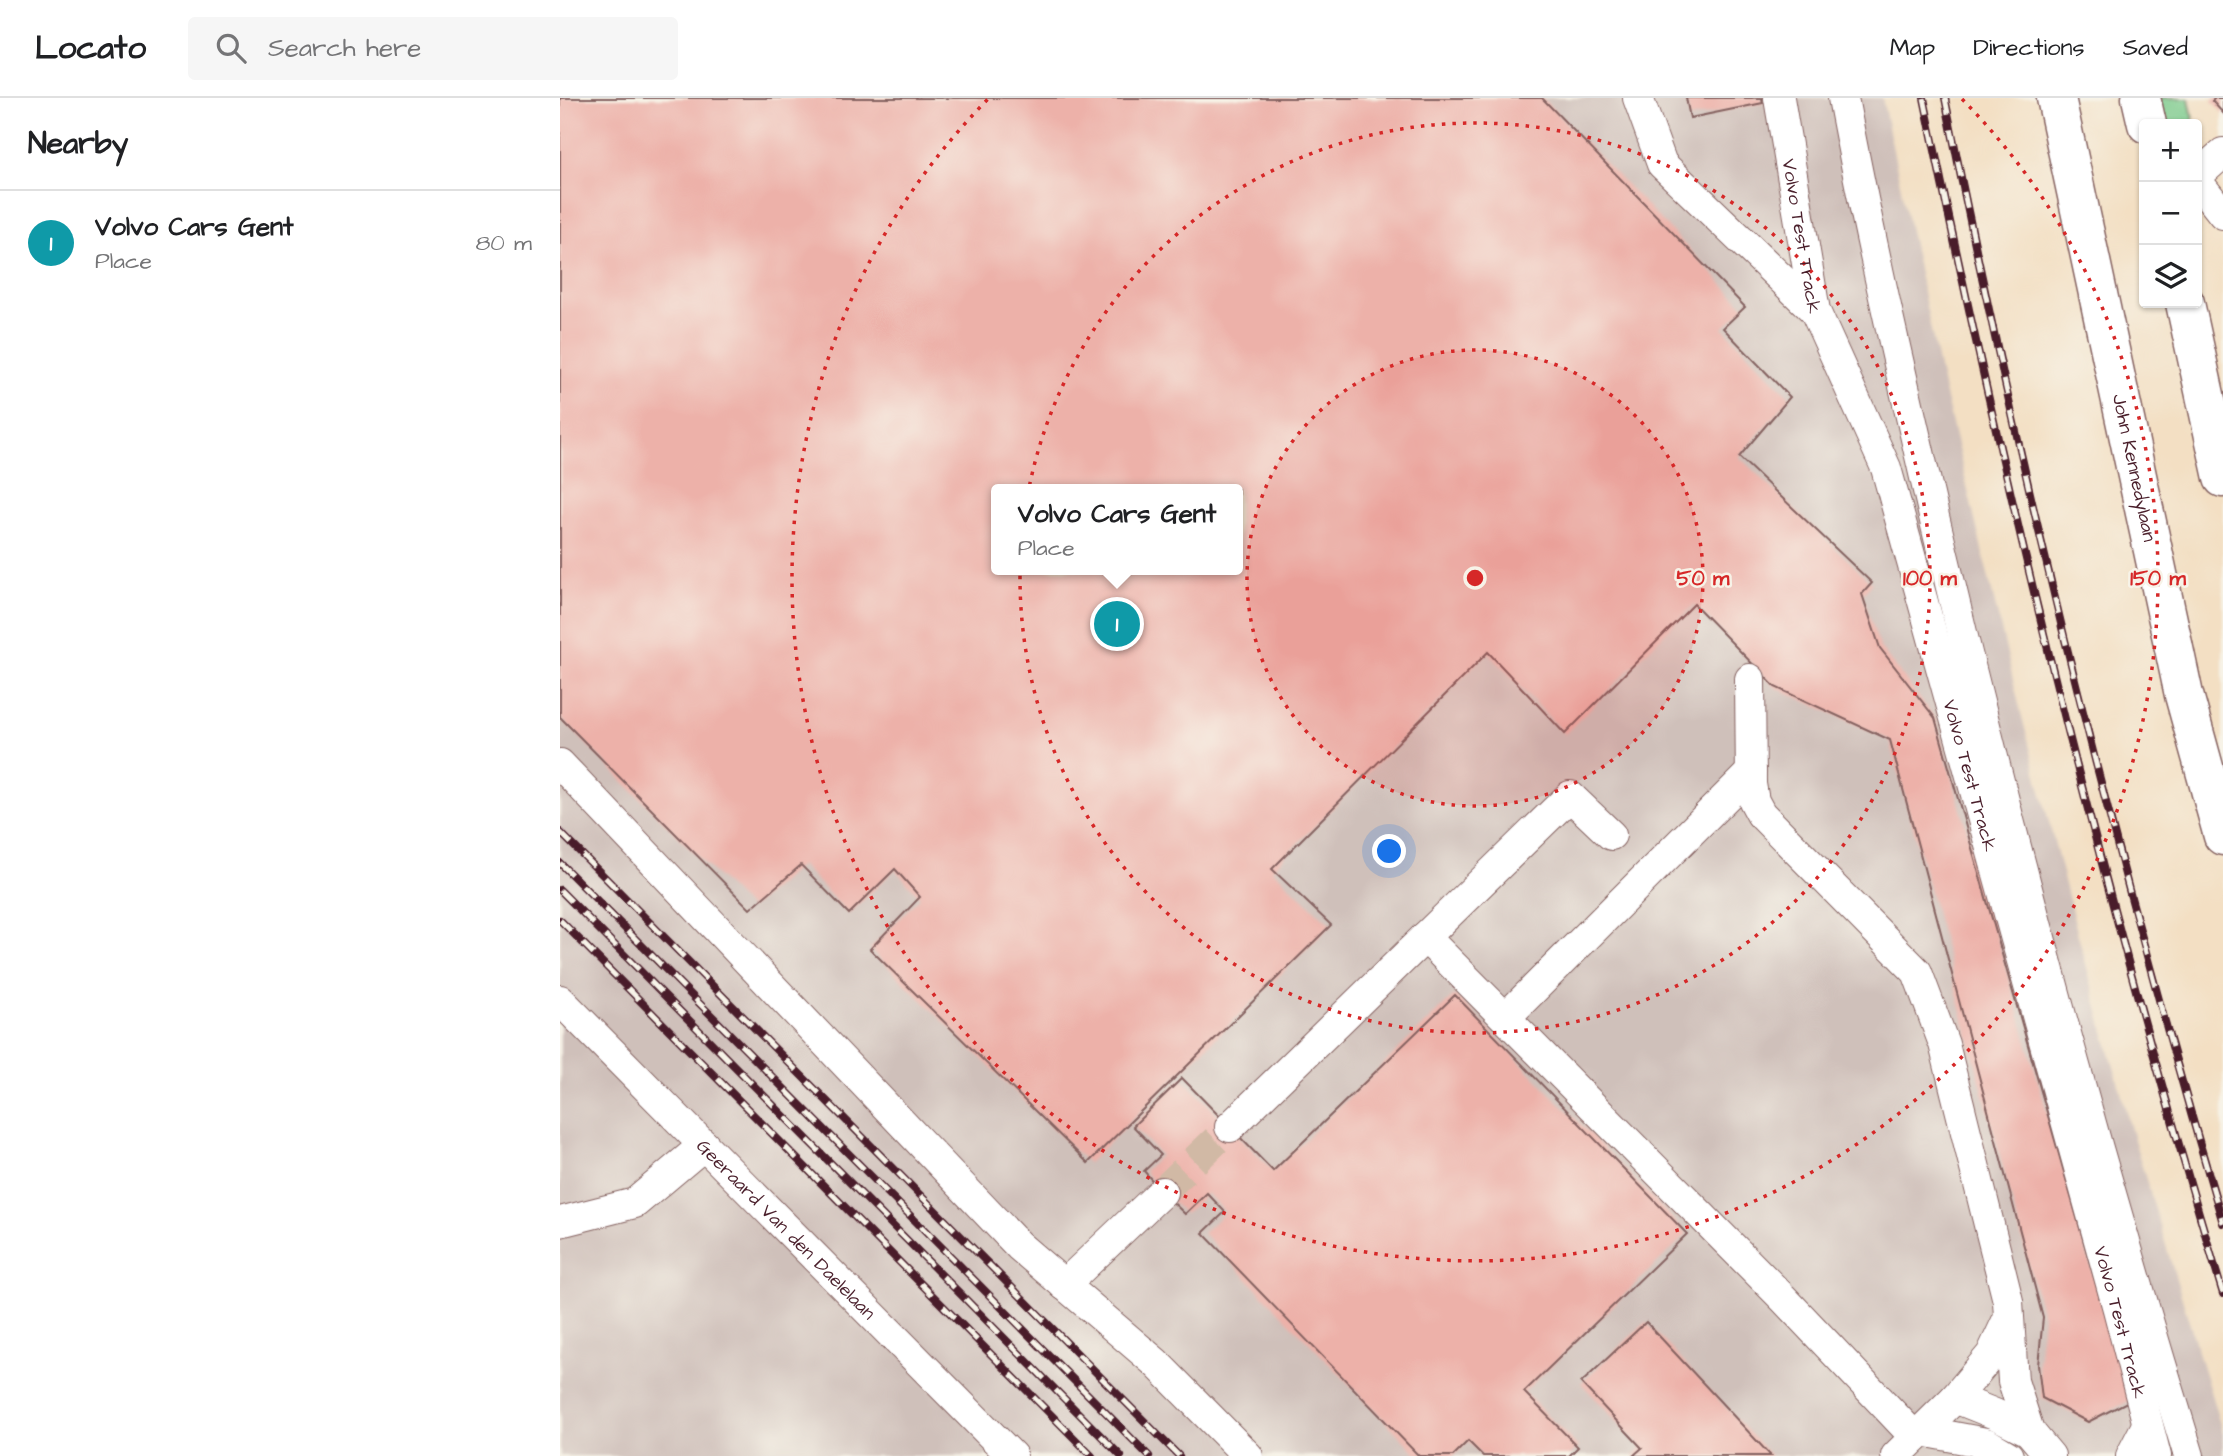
<!DOCTYPE html>
<meta charset="utf-8">
<style>
body{margin:0;font-family:"Architects Daughter",sans-serif;background:#f6f6f6;color:#202124}
.controls{position:absolute;right:21px;top:21px;display:grid;overflow:hidden;border-radius:7px;box-shadow:0 2px 5px #0004}
.controls button{width:63px;height:63px;display:grid;place-items:center;padding:0;border:0;border-bottom:2px solid #e0e0e0;background:#fff;color:#202124;font:35px sans-serif}
.you{position:absolute;left:830px;top:754px;width:24px;height:24px;margin:-18px;border:5px solid #fff;border-radius:50%;background:#1a73e8;box-shadow:0 0 0 10px #1a73e833}
.badge{display:grid;place-items:center;width:46px;height:46px;border-radius:50%;background:#2563eb;color:#fff;font-size:23px;font-weight:700}
.pin{position:absolute;translate:-50% -50%;border:4px solid #fff;box-shadow:0 2px 7px #0006}
.popup{position:absolute;left:431px;top:386px;width:252px;height:91px;box-sizing:border-box;display:grid;place-content:center;border-radius:7px;background:#fff;filter:drop-shadow(0 2px 5px #0005);font-size:23px;white-space:nowrap;color:#757577}
.popup b{font-size:26px;color:#202124}
.popup::after{content:'';position:absolute;left:50%;top:100%;margin-left:-14px;border:14px solid transparent;border-top-color:#fff}
.list{margin:0;padding:0;list-style:none}
h2{display:flex;justify-content:space-between;align-items:center;height:91px;margin:0;padding:0 28px;font-size:30px}
h2 small{font-size:23px;font-weight:400;color:#757577}
.list li{display:grid;grid-template-columns:46px 1fr auto;gap:21px;align-items:center;box-sizing:border-box;height:105px;padding:0 28px;border-top:2px solid #e0e0e0}
.list b{display:block;font-size:26px;white-space:nowrap}
.list p{margin:0;font-size:23px;white-space:nowrap;color:#757577}
.list em{font-size:23px;font-style:normal;color:#757577}
.icon{flex:none;width:38px;height:38px;fill:none;stroke:currentColor;stroke-width:2;stroke-linecap:round;stroke-linejoin:round}
.map{position:relative;flex:none;width:1663px;height:1358px;overflow:hidden}
header{display:flex;align-items:center;gap:42px;box-sizing:border-box;height:98px;padding:0 35px;background:#fff;border-bottom:2px solid #e0e0e0}
header strong{font-size:33px}
nav{display:flex;gap:38px;margin-inline-start:auto;font-size:24px}
.search{width:490px;height:63px;background:#f6f6f6;display:flex;align-items:center;gap:18px;box-sizing:border-box;padding:0 24px;border-radius:7px;color:#757577;font-size:26px}
main{display:flex}
aside{flex:1;background:#fff}
.map>svg:first-child{display:block}
.industrial{fill:#cfc0ba;fill-rule:evenodd}
.grass{fill:#7aca8c;stroke:#62745c;stroke-width:2}
.building{fill:#edb1a9;fill-rule:evenodd}
.lines{fill:none;stroke-linecap:round;stroke-linejoin:round}
.minor-tunnel{stroke:#d1b9a5;stroke-width:30;stroke-dasharray:30 15;stroke-linecap:butt}
.minor-casing{stroke:#856260;stroke-width:32}
.highway-casing{stroke:#856260;stroke-width:41}
.minor{stroke:#fff;stroke-width:30}
.highway{stroke:#fff;stroke-width:38}
.rail-casing{stroke:#4a1f2b;stroke-width:8}
.rail{stroke:#f7f3e8;stroke-width:5;stroke-dasharray:16;stroke-linecap:butt}
.ring{fill:none;stroke:#d62828;stroke-width:3.5;stroke-dasharray:3.5 7}
.labels{text-anchor:middle;stroke-width:5;stroke-linejoin:round;paint-order:stroke}
.street-label{font-size:19px;fill:#4a1f2b;stroke:#f7f3e8}
.centre{fill:#d62828;stroke:#f7f3e8;stroke-width:3.5}
.ring-label{font-size:21px;text-anchor:middle;font-weight:bold;fill:#d62828;stroke:#f7f3e8;stroke-width:5;stroke-linejoin:round;paint-order:stroke}
</style>
<header>
<strong>Locato</strong>
<div class="search"><svg class="icon" aria-label="search" viewBox="0 0 24 24"><circle cx="10" cy="10" r="6"/><path d="M15 15l6 6"/></svg>Search here</div>
<nav><a>Map</a><a>Directions</a><a>Saved</a></nav>
</header>
<main>
<aside>
<h2>Nearby<small></small></h2>
<ul class="list">
<li><span class="badge" style="background:#0f9aa8">1</span><div><b>Volvo Cars Gent</b><p>Place</p></div><em>80 m</em></li>
</ul>
</aside>
<div class="map">
<svg width="1663" height="1358" viewBox="0 0 1663 1358">
<rect width="100%" height="100%" fill="#f7f3e8"/>
<filter id="ink" filterUnits="userSpaceOnUse"><feTurbulence type="fractalNoise" baseFrequency=".0143" numOctaves="2"/><feDisplacementMap in="SourceGraphic" scale="14" xChannelSelector="R" yChannelSelector="G"/><feConvolveMatrix kernelMatrix="1 2 1 2 8 2 1 2 1" color-interpolation-filters="sRGB"/></filter>
<filter id="wash" filterUnits="userSpaceOnUse"><feTurbulence type="fractalNoise" baseFrequency=".00686" numOctaves="4" result="noise"/><feDisplacementMap in="SourceGraphic" scale="28" xChannelSelector="R" yChannelSelector="G"/><feGaussianBlur stdDeviation="1.57" result="paint"/><feColorMatrix in="noise" values="0 0 0 0 0 0 0 0 0 0 0 0 0 0 0 0 0 1.4 0 .05"/><feComposite in="paint" operator="in"/></filter>
<g filter="url(#wash)">
<rect width="100%" height="100%" fill="#f3dfc3"/>
<path class="industrial" d="M0,0H1322L1382,284L1462,619L1518,837L1572,1035L1663,1336V1358H0ZM436,391H678V472H436Z"/>
<path class="grass" d="M1598,0H1629L1634,26H1604Z"/>
<g id="blocks">
<g class="building">
<path d="M0,0H982L1185,209L1163,230L1230,299L1179,359L1312,485L1302,496L1320,550L1375,620L1569,1303L1528,1324L1482,1300L1478,1267L1483,1220L1330,642L1215,589L1134,506L1005,636L928,554L712,771L771,827L528,1065L310,851L360,799L335,771L289,816L241,767L190,811L0,619ZM436,391H678V472H436Z"/>
<path d="M1126,0H1202L1203,5L1130,20Z"/>
<path d="M1655,0H1663V15L1652,3Z"/>
<path d="M895,897L1127,1136L964,1294L1018,1349L1009,1358H923L908,1343L893,1358H859L643,1135L665,1114L647,1095L625,1116L602,1094L584,1073L601,1057L573,1028L622,980L713,1073Z"/>
<path d="M1086,1224L1211,1358H1073L1082,1350L1021,1285Z"/>
</g>
</g>
</g>
<g filter="url(#ink)">
<use href="#blocks" fill-opacity="0" stroke="#856260" stroke-width="2"/>
<g class="lines">
<path class="minor-tunnel" d="M602,1094L670,1029"/>
<g class="minor-casing">
<g id="minor">
<path d="M1078,0L1102,66L1255,213"/>
<path id="s1" d="M1219,0L1255,213L1326,370L1558,1211L1596,1358"/>
<path d="M1283,0C1310,143 1343,285 1376,427C1450,740 1534,1050 1629,1358"/>
<path d="M1637,78L1663,55"/>
<path d="M1637,83L1663,116"/>
<path d="M1190,581L1191,686L1194,703L1201,716L1357,874L1384,946L1448,1203L1453,1283L1469,1333L1490,1358"/>
<path d="M0,666L459,1148L596,1265L688,1358"/>
<path d="M865,839L1224,1201L1355,1339"/>
<path id="s2" d="M0,902L452,1358"/>
<path d="M946,919L1191,674"/>
<path d="M670,1029L1010,698L1051,737"/>
<path d="M0,1124L75,1105L144,1047"/>
<path d="M504,1187L602,1094"/>
<path d="M1395,1300L1435,1316L1469,1333"/>
<path d="M1362,1333L1426,1345L1448,1358"/>
<path d="M1336,1358L1395,1300L1431,1257L1448,1221"/>
<path d="M1571,1358L1587,1327"/>
</g>
</g>
<g class="highway-casing">
<g id="highway">
<path id="s3" d="M1496,0L1624,597L1663,738"/>
<path d="M1581,0L1587,26"/>
<path d="M1625,205L1663,380"/>
</g>
</g>
<use href="#minor" class="minor"/>
<use href="#highway" class="highway"/>
<g class="rail-casing">
<g id="rail">
<path d="M1364,0C1447,403 1544,802 1663,1196"/>
<path d="M1385,0C1460,379 1553,755 1663,1125"/>
<path d="M0,734L619,1358"/>
<path d="M0,765L589,1358"/>
<path d="M0,792L561,1358"/>
<path d="M0,822L532,1358"/>
</g>
</g>
<use href="#rail" class="rail"/>
</g>
</g>
<circle cx="915" cy="480" r="228" fill="#d62828" fill-opacity=".12"/>
<g class="ring">
<circle cx="915" cy="480" r="228"/>
<circle cx="915" cy="480" r="455"/>
<path d="M1402 1A683 683 0 1 1 428 1"/>
</g>
<g class="labels">
<g class="street-label">
<text dy="7" stroke="none"><textPath href="#s1" startOffset="140">Volvo Test Track</textPath></text>
<text dy="7" stroke="none"><textPath href="#s3" startOffset="378">John Kennedylaan</textPath></text>
<text dy="7" stroke="none"><textPath href="#s1" startOffset="707">Volvo Test Track</textPath></text>
<text dy="7" stroke="none"><textPath href="#s2" startOffset="322">Geeraard Van den Daelelaan</textPath></text>
<text dy="7" stroke="none"><textPath href="#s1" startOffset="1274">Volvo Test Track</textPath></text>
</g>
</g>
<circle cx="915" cy="480" r="10" class="centre"/>
<g class="ring-label">
<text x="1143" y="487">50 m</text>
<text x="1370" y="487">100 m</text>
<text x="1598" y="487">150 m</text>
</g>
</svg>
<div class="controls">
<button>+</button>
<button>−</button>
<button><svg class="icon" aria-label="layers" viewBox="0 0 24 24"><path d="M12 4l9 5-9 5-9-5zM3 14l9 5 9-5"/></svg></button>
</div>
<div class="you"></div>
<div class="pin badge" style="left:557px;top:526px;background:#0f9aa8">1</div>
<div class="popup"><b>Volvo Cars Gent</b>Place</div>
</div>
</main>
